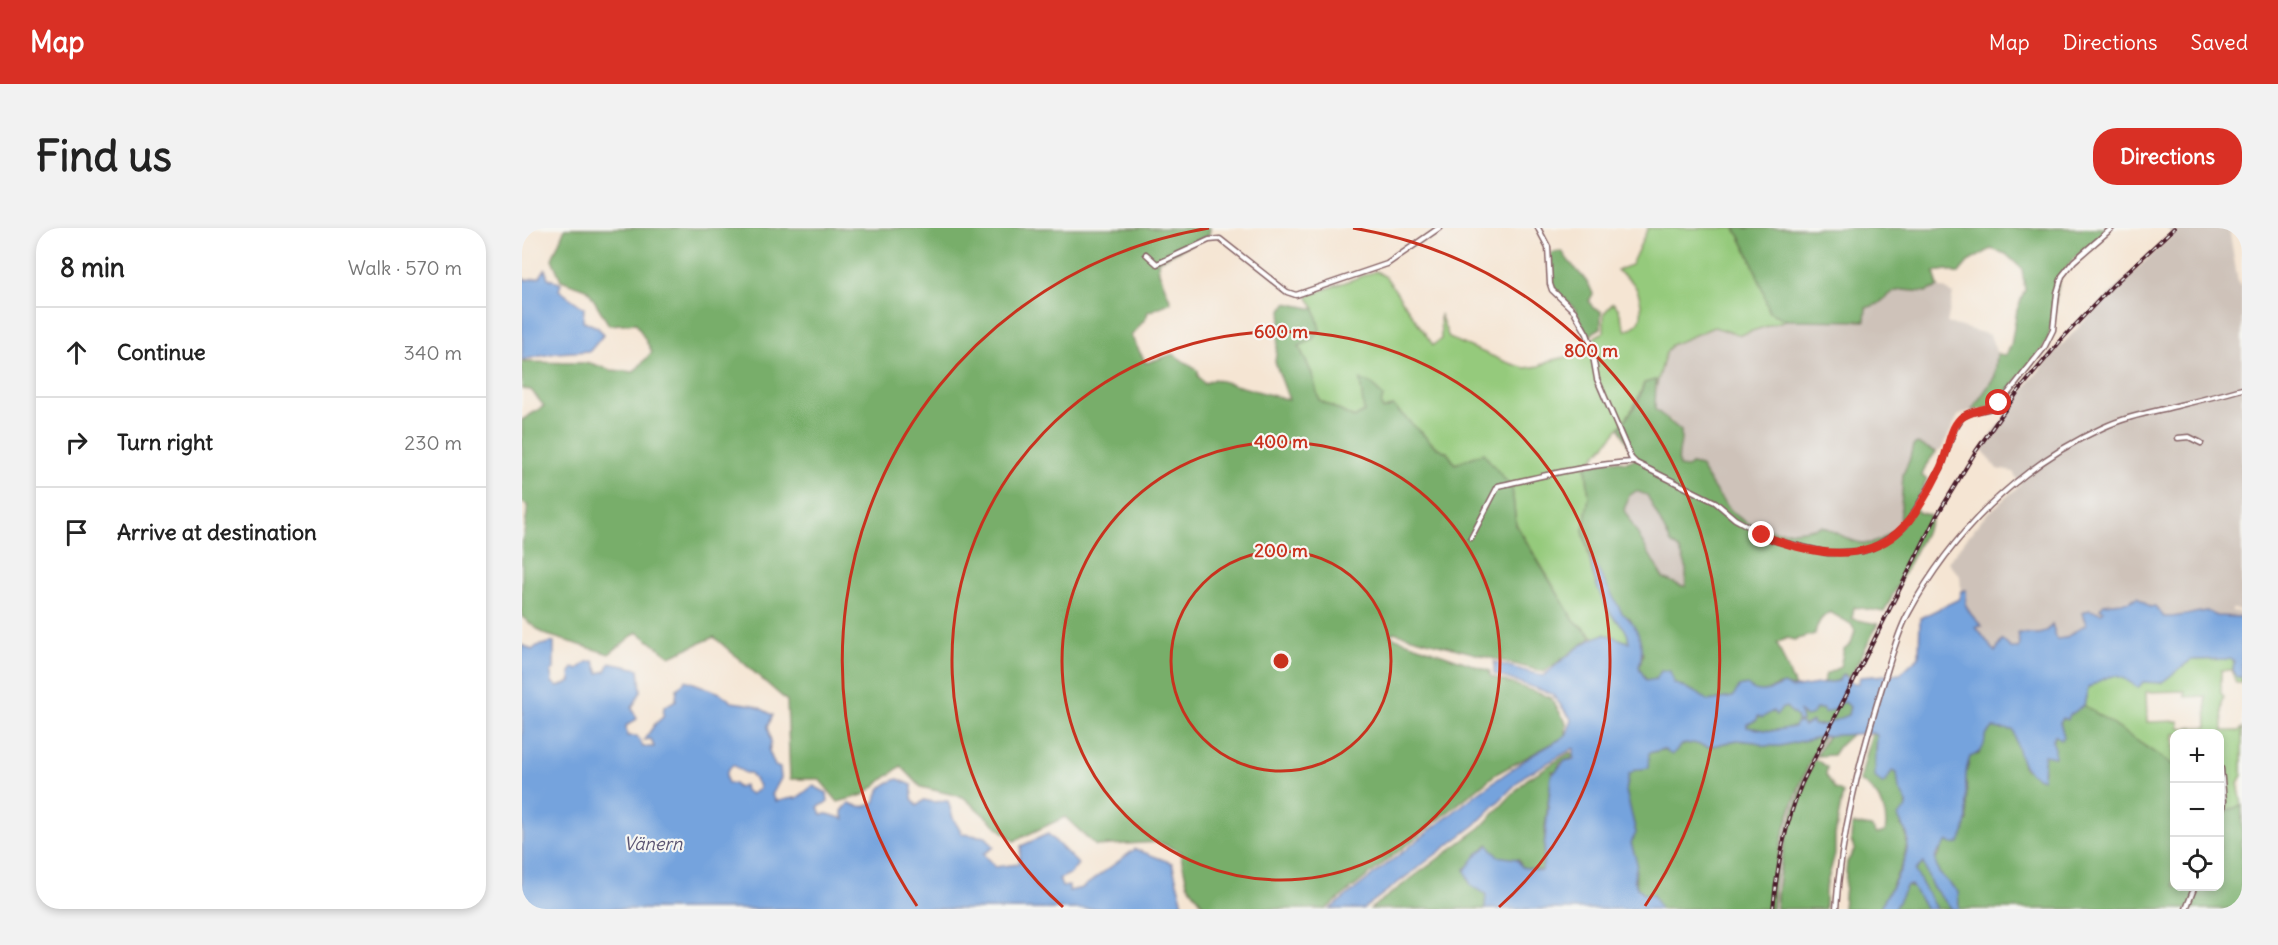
<!DOCTYPE html>
<meta charset="utf-8">
<style>
body{margin:0;font-family:Delius,sans-serif;background:#f2f2f2;color:#222}
.controls{position:absolute;right:18px;bottom:18px;display:grid;overflow:hidden;border-radius:12px;box-shadow:0 3px 9px #0003}
.controls button{width:54px;height:54px;display:grid;place-items:center;padding:0;border:0;border-bottom:2px solid #e0e0e0;background:#fff;color:#222;font:30px sans-serif}
.stop{position:absolute;width:18px;height:18px;margin:-14px;border:4px solid #d93025;border-radius:50%;background:#fff}
.stop.end{background:#d93025;border-color:#fff;box-shadow:0 2px 6px #0008}
.list{margin:0;padding:0;list-style:none}
h2{display:flex;justify-content:space-between;align-items:center;height:78px;margin:0;padding:0 24px;font-size:26px}
h2 small{font-size:20px;font-weight:400;color:#767676}
.list li{display:grid;grid-template-columns:39px 1fr auto;gap:18px;align-items:center;box-sizing:border-box;height:90px;padding:0 24px;border-top:2px solid #e0e0e0}
.list b{display:block;font-size:22px;white-space:nowrap}
.list em{font-size:20px;font-style:normal;color:#767676}
.icon{flex:none;width:33px;height:33px;fill:none;stroke:currentColor;stroke-width:2;stroke-linecap:round;stroke-linejoin:round}
.map{position:relative;flex:none;width:1720px;height:681px;overflow:hidden;border-radius:24px}
header{display:flex;align-items:center;gap:36px;box-sizing:border-box;height:84px;padding:0 30px;background:#d93025;color:#fff}
header strong{font-size:28px}
nav{display:flex;gap:33px;margin-inline-start:auto;font-size:21px}
.intro{display:flex;align-items:center;justify-content:space-between;box-sizing:border-box;height:144px;padding:0 36px}
h1{margin:0;font-size:42px}
.button{padding:15px 27px;border-radius:24px;background:#d93025;color:#fff;font-size:21px;font-weight:700}
main{display:flex;gap:36px;padding:0 36px}
aside{flex:1;background:#fff;border-radius:24px;box-shadow:0 3px 9px #0003}
.map>svg:first-child{display:block}
.industrial{fill:#cec2b9}
.green{fill:#95ca7b;stroke:#707453;stroke-width:1.5;fill-rule:evenodd}
.forest{fill:#78ae6b;stroke:#61664b;stroke-width:1.5;fill-rule:evenodd}
.water{fill:#74a3dd;stroke:#5f6184;stroke-width:1.5;fill-rule:evenodd}
.lines{fill:none;stroke-linecap:round;stroke-linejoin:round}
.minor-casing{stroke:#866466;stroke-width:7}
.minor{stroke:#fff;stroke-width:4}
.rail-casing{stroke:#4a1f2b;stroke-width:4}
.rail{stroke:#f6f6f2;stroke-width:1.5;stroke-dasharray:4.5;stroke-linecap:butt}
.route{stroke:#d93025;stroke-width:8}
.ring{fill:none;stroke:#c8321e;stroke-width:3}
.labels{text-anchor:middle;stroke-width:4.5;stroke-linejoin:round;paint-order:stroke}
.water-label{font-size:18px;font-style:italic;fill:#5b5472;stroke:#f6f6f2}
.centre{fill:#c8321e;stroke:#f6f6f2;stroke-width:3}
.ring-label{font-size:18px;text-anchor:middle;font-weight:bold;fill:#c8321e;stroke:#f6f6f2;stroke-width:4.5;stroke-linejoin:round;paint-order:stroke}
</style>
<header>
<strong>Map</strong>
<nav><a>Map</a><a>Directions</a><a>Saved</a></nav>
</header>
<div class="intro"><h1>Find us</h1><a class="button">Directions</a></div>
<main>
<aside>
<h2>8 min<small>Walk · 570 m</small></h2>
<ul class="list">
<li><svg class="icon" aria-label="ahead" viewBox="0 0 24 24"><path d="M12 20V5M6 11l6-6 6 6"/></svg><div><b>Continue</b></div><em>340 m</em></li>
<li><svg class="icon" aria-label="right" viewBox="0 0 24 24"><path d="M7 20v-9h11M14 6l5 5-5 5"/></svg><div><b>Turn right</b></div><em>230 m</em></li>
<li><svg class="icon" aria-label="arrive" viewBox="0 0 24 24"><path d="M6 21V4h12l-3 4 3 4H6"/></svg><div><b>Arrive at destination</b></div></li>
</ul>
</aside>
<div class="map">
<svg width="1720" height="681" viewBox="0 0 1720 681">
<rect width="100%" height="100%" fill="#f6f6f2"/>
<filter id="ink" filterUnits="userSpaceOnUse"><feTurbulence type="fractalNoise" baseFrequency=".0167" numOctaves="2"/><feDisplacementMap in="SourceGraphic" scale="12" xChannelSelector="R" yChannelSelector="G"/><feConvolveMatrix kernelMatrix="1 2 1 2 8 2 1 2 1" color-interpolation-filters="sRGB"/></filter>
<filter id="wash" filterUnits="userSpaceOnUse"><feTurbulence type="fractalNoise" baseFrequency=".008" numOctaves="4" result="noise"/><feDisplacementMap in="SourceGraphic" scale="24" xChannelSelector="R" yChannelSelector="G"/><feGaussianBlur stdDeviation="1.35" result="paint"/><feColorMatrix in="noise" values="0 0 0 0 0 0 0 0 0 0 0 0 0 0 0 0 0 1.4 0 .05"/><feComposite in="paint" operator="in"/></filter>
<g filter="url(#wash)">
<rect width="100%" height="100%" fill="#f5e5d3"/>
<g class="industrial">
<path d="M1645,0H1707L1716,55L1720,60V382L1710,381V383L1720,385V389L1694,388L1691,384L1664,385L1652,390L1642,389L1615,370L1597,373L1580,385H1560L1564,396L1543,410L1535,411L1530,396L1524,404L1518,407L1512,405L1498,415L1497,420L1473,425L1454,399L1459,398L1447,384L1443,375L1445,366L1443,362L1439,363L1438,348L1426,334L1460,291L1498,257L1491,244L1475,241L1460,221L1508,153L1534,123L1581,73L1650,7Z"/>
<path d="M1416,59L1426,62L1431,66L1425,95L1468,107L1475,126L1476,137L1473,148L1458,174L1450,182L1436,188L1419,222L1414,224L1391,217L1387,233L1381,246L1378,297L1369,305L1353,316L1346,317L1330,313L1300,299L1286,303L1236,301L1216,290L1194,264L1165,240H1157L1155,229L1160,213L1150,193L1138,187L1133,181L1132,171L1143,127L1149,117L1192,99L1212,106L1264,92L1343,93L1344,80L1356,76L1371,64L1380,62L1404,64Z"/>
<path d="M1115,262L1125,267L1149,315L1157,321L1164,338L1165,358H1159L1141,350L1102,282L1107,268Z"/>
<path d="M1306,507L1293,531L1269,587L1261,621L1254,681H1250L1252,646L1266,586L1292,524L1301,508Z"/>
</g>
<g class="green">
<path d="M1126,0H1213C1229,27 1239,53 1247,83L1264,92L1218,107L1192,99L1149,117L1143,127L1135,157L1133,152L1122,155C1111,189 1087,212 1064,238L1067,269L1061,303L1071,347L1086,382L1105,402L1107,413L1104,414L1083,406L1073,410L1051,391L994,296L990,260L933,236L925,224L914,219L871,178L861,182L859,177L832,190L797,172L790,146L777,118L790,112L793,81L785,68L854,43L864,49L911,117L919,111L918,86L927,110L984,134L1003,140L1018,138L1027,133L1058,126L1064,121L1074,108L1082,104V85L1091,75L1096,80L1104,103C1107,101 1113,98 1116,95C1123,85 1118,63 1110,54C1106,50 1100,47 1095,42L1109,37Z"/>
<path d="M1709,431L1712,434L1711,442L1715,449H1720V455H1714L1709,442H1699V465L1702,469L1700,473L1701,503H1717L1720,500V547L1716,555L1720,578L1705,582L1698,577V506H1652V538L1562,477L1566,460C1572,456 1580,449 1587,448C1600,446 1624,454 1639,455L1669,432ZM1663,463V469L1684,468L1685,499L1658,500L1657,493L1625,494L1624,464Z"/>
</g>
<g class="forest">
<path d="M43,0H688L687,7L636,33L637,44L649,74L626,84L624,90L609,108L624,135L651,126L676,143V148L682,156L692,151L767,172L753,134L760,82L764,75L793,81L798,102L790,112L777,118L790,146L797,172L832,190L842,184L838,152L850,156L861,169L859,177L861,182L871,178L914,219L925,224L933,236L961,225L990,260L994,297L1051,391L1070,409L1022,444L871,404L868,408L968,443V448L1028,469L1044,494V508L974,546L804,681H684L665,655L658,624L636,614L574,618L543,589L492,613L441,569L399,559L379,538L341,567L316,574L297,551H268L265,473L192,409L148,428L115,404L87,426L22,406L0,389V319L6,278L0,274V192L22,178L9,162L0,161V134L68,135L89,142L112,144L130,124L114,95L87,97L66,62L39,52L30,31Z"/>
<path d="M1213,0H1587L1550,33L1538,49L1527,108L1521,120L1482,168L1463,181L1450,182L1473,148L1475,126L1484,127L1489,117L1495,82L1503,62L1500,41L1484,26L1469,21L1446,34L1436,46L1425,42L1412,44L1416,59L1404,64L1380,62L1371,64L1356,76L1344,80L1343,93L1264,92L1247,84C1239,53 1229,27 1213,0Z"/>
<path d="M1040,23C1049,40 1065,48 1071,66L1067,73L1071,80L1079,83V100L1072,104L1067,110L1053,81L1033,62L1031,57L1029,25Z"/>
<path d="M1134,152L1133,181L1159,203C1161,217 1154,224 1157,239L1165,240L1170,236L1178,238C1200,274 1216,304 1263,303C1276,303 1287,302 1300,298C1335,314 1345,328 1378,297L1381,246L1387,233L1391,217L1395,215L1414,224L1404,237L1400,248L1405,251L1392,277L1396,284L1407,287L1409,293L1362,384L1332,379L1330,391L1356,396L1328,449L1321,446L1316,453L1301,455L1304,446L1318,439L1322,421L1329,415L1333,403L1329,396L1308,384C1300,388 1294,397 1293,406L1272,412L1265,410L1255,415L1273,459C1269,459 1266,457 1263,457C1250,455 1247,470 1228,460L1215,464L1211,469L1185,473L1175,465L1152,455L1150,450L1125,453L1117,439L1121,426L1108,391L1100,385L1068,328L1061,303L1067,269L1064,238L1090,232L1104,234L1113,231L1098,200L1117,172L1122,155ZM1114,263L1125,267L1149,315L1157,321L1164,338V358H1159L1141,350L1102,282L1107,268Z"/>
<path d="M1323,474L1328,479L1326,487L1302,497H1291L1290,493L1282,498L1278,496C1261,505 1244,503 1225,499V496L1235,492L1236,488L1264,479L1275,489V493L1277,484H1280L1282,488L1294,481H1302L1303,484L1313,481L1316,476Z"/>
<path d="M1562,477L1652,538V658H1698V577L1705,582L1720,578V681H1437L1436,664L1417,645L1413,634L1422,615L1446,593L1444,547L1448,528L1457,526L1463,508L1471,500L1491,502L1502,541L1522,543L1520,535L1522,527H1528L1530,514L1539,498L1538,494Z"/>
<path d="M1331,505L1317,518L1311,527L1294,528L1306,507Z"/>
<path d="M1350,505L1355,506L1353,538L1364,554L1370,542L1375,545L1385,575L1379,597C1397,616 1367,662 1357,681H1321L1325,634L1333,621L1329,613L1330,598L1332,596L1349,599L1355,606L1363,604C1367,584 1356,563 1338,553Z"/>
<path d="M1301,508C1272,562 1252,619 1250,681H1138L1131,667L1119,666C1111,655 1114,646 1114,634C1113,627 1111,621 1109,615L1114,605L1104,563L1107,546L1113,542H1121L1127,525L1171,515L1187,519L1215,512L1234,514L1242,518H1258Z"/>
<path d="M1049,524L1052,529L1038,535L1034,544L1030,543L1023,599L1021,643L1000,639L997,631L976,630L966,616L943,641L948,657L964,666L963,681H848L959,599L1005,551Z"/>
<path d="M1293,531L1305,539L1304,547L1313,561L1321,565L1313,607V626L1303,662V681H1254C1257,628 1269,579 1293,531Z"/>
<path d="M1401,634L1410,658L1430,681H1414L1393,643Z"/>
<path d="M1385,657L1393,660L1404,681H1372Z"/>
</g>
<g class="water">
<path d="M23,41L26,50L39,56L37,62L62,80L61,93L75,99L82,106L68,123L34,125L0,132V50L4,52L18,49Z"/>
<path d="M1068,328L1100,385C1118,398 1123,419 1117,439L1124,453L1134,451L1139,443H1148L1152,455L1175,465L1186,473L1211,469L1217,459L1225,457C1237,468 1249,462 1262,456L1270,460L1316,453L1321,446L1329,455H1336L1338,449L1378,446L1397,428L1398,390L1437,371L1439,363L1444,362C1445,368 1443,372 1444,377C1446,385 1454,392 1460,398L1454,399L1473,424L1480,412L1489,420H1497L1498,415L1496,405C1512,405 1520,411 1530,396L1535,411L1543,410L1564,396L1560,385L1567,382L1580,385L1581,383L1578,380L1582,376L1608,373L1615,369L1628,379L1633,378L1642,389C1657,390 1672,384 1687,383L1694,388L1720,389V449H1715L1711,442L1712,434L1708,431L1669,432L1639,455L1621,454L1616,460C1594,443 1589,445 1566,460L1562,477L1547,488L1546,492L1541,490L1538,494L1542,509L1539,512L1533,507L1530,513L1533,520V529L1522,527L1521,551C1497,545 1497,523 1491,502L1471,500L1463,508C1463,520 1459,525 1448,529C1446,535 1444,542 1444,548C1442,572 1451,594 1437,615L1430,616L1425,613L1414,627L1413,634L1417,645L1436,664L1437,681H1430L1410,658L1401,635L1393,643L1414,681H1404L1389,657H1385L1372,681H1357C1368,661 1387,634 1386,610C1385,602 1378,595 1376,588L1385,579V575L1377,561L1375,545L1370,543L1364,554L1360,556L1353,549L1355,507L1350,505L1301,508L1258,518H1242L1234,514L1215,512L1186,519L1171,515L1159,517L1150,527L1141,521L1127,525L1126,540L1113,542L1107,546L1104,563L1114,605L1109,615L1115,635L1112,650L1115,660L1120,663V666L1131,667L1138,681H963L964,666L949,658L943,642L956,625L967,617L975,628L995,631L1000,639L1020,643L1029,548L1043,533L1052,531V520L1002,548L953,597L841,681H808L957,564L1009,528L1044,508L1050,492L1030,466L972,446V434L1021,448C1034,438 1069,405 1084,407C1092,407 1099,413 1107,414C1105,396 1095,396 1087,383C1077,367 1070,346 1068,328ZM1323,474L1328,479L1326,487L1302,497H1291L1290,493L1282,498L1279,495H1274L1272,499L1249,503L1225,499V496L1235,492L1236,488L1240,490L1251,483L1254,487L1259,481L1264,479L1275,489V493H1280L1278,484L1284,489L1290,487L1294,481H1301L1302,485L1313,481L1316,476Z"/>
<path d="M32,414V441L29,443L30,454L36,459L49,453L48,444L52,439L55,442L65,434L72,433L77,445L84,443L88,435L117,441L119,463L110,480L115,491L104,498L105,508H115L121,519H132L129,511L122,512L133,496L141,489L142,479L154,472L155,461L164,452L198,465L210,474L232,477L251,487L246,498L249,514L247,523L253,538L258,540L259,550L250,567L254,573C262,573 267,569 275,570L291,558L305,565L306,574L296,579L299,586H306L322,591L320,583L327,575C338,580 344,580 354,573C356,559 363,555 376,551L390,557V571L395,578L402,572L411,574L426,573L431,590L440,606L464,609L472,619L461,626L473,639L497,636L499,618L526,606L556,636L548,646L537,651L540,659L547,658V663L560,660L613,621L650,635L661,676L666,681H0V417L10,422L15,418ZM211,537L223,545H228L237,558V561L229,566L223,563L222,557L216,560L212,556L206,555C202,548 205,541 211,537Z"/>
</g>
</g>
<g filter="url(#ink)">
<g class="lines">
<g class="minor-casing">
<g id="minor">
<path d="M1016,0L1026,19L1028,56L1030,62L1052,83L1065,106L1069,117L1075,151L1109,230L1114,235L1193,274L1213,291L1251,312L1306,325L1341,323L1350,320L1374,306L1384,297L1419,240L1432,202L1440,189L1450,184L1470,180L1480,173L1522,120L1531,102L1535,65L1540,48L1552,33L1590,0"/>
<path d="M624,26L635,36L687,12L698,11L765,64L774,67L865,36L917,0"/>
<path d="M1656,210L1667,209L1679,215"/>
<path d="M949,310L976,258C1021,248 1066,236 1112,234"/>
<path d="M1698,604L1702,573L1699,541"/>
<path d="M1314,681C1319,605 1338,531 1360,459C1368,435 1374,408 1386,386C1429,306 1497,238 1580,200C1605,188 1631,184 1658,177C1679,172 1699,167 1720,161"/>
<path d="M1664,681L1673,658"/>
</g>
</g>
<use href="#minor" class="minor"/>
<g class="rail-casing">
<path id="rail" d="M1251,681C1255,637 1263,596 1280,555L1414,289L1454,223L1495,165L1541,110L1590,58L1652,0"/>
</g>
<use href="#rail" class="rail"/>
</g>
</g>
<g class="lines" filter="url(#ink)">
<path class="route" d="M1240,307C1282,324 1337,338 1375,305C1391,292 1409,260 1418,241C1426,226 1426,202 1439,190C1449,181 1465,183 1477,175"/>
</g>
<g class="ring">
<circle cx="759" cy="433" r="110"/>
<circle cx="759" cy="433" r="219"/>
<path d="M541 679A329 329 0 1 1 977 679"/>
<path d="M395 678A439 439 0 0 1 687 0M831 0A439 439 0 0 1 1123 678"/>
</g>
<g class="labels">
<g class="water-label">
<text x="131" y="622">Vänern</text>
</g>
</g>
<circle cx="759" cy="433" r="9" class="centre"/>
<g class="ring-label">
<text x="759" y="110">600 m</text>
<text x="1069" y="129">800 m</text>
<text x="759" y="220">400 m</text>
<text x="759" y="329">200 m</text>
</g>
</svg>
<div class="controls">
<button>+</button>
<button>−</button>
<button><svg class="icon" aria-label="locate" viewBox="0 0 24 24"><circle cx="12" cy="12" r="6"/><path d="M12 2v4M12 18v4M2 12h4M18 12h4"/></svg></button>
</div>
<div class="stop" style="left:1477px;top:175px"></div>
<div class="stop end" style="left:1240px;top:307px"></div>
</div>
</main>
